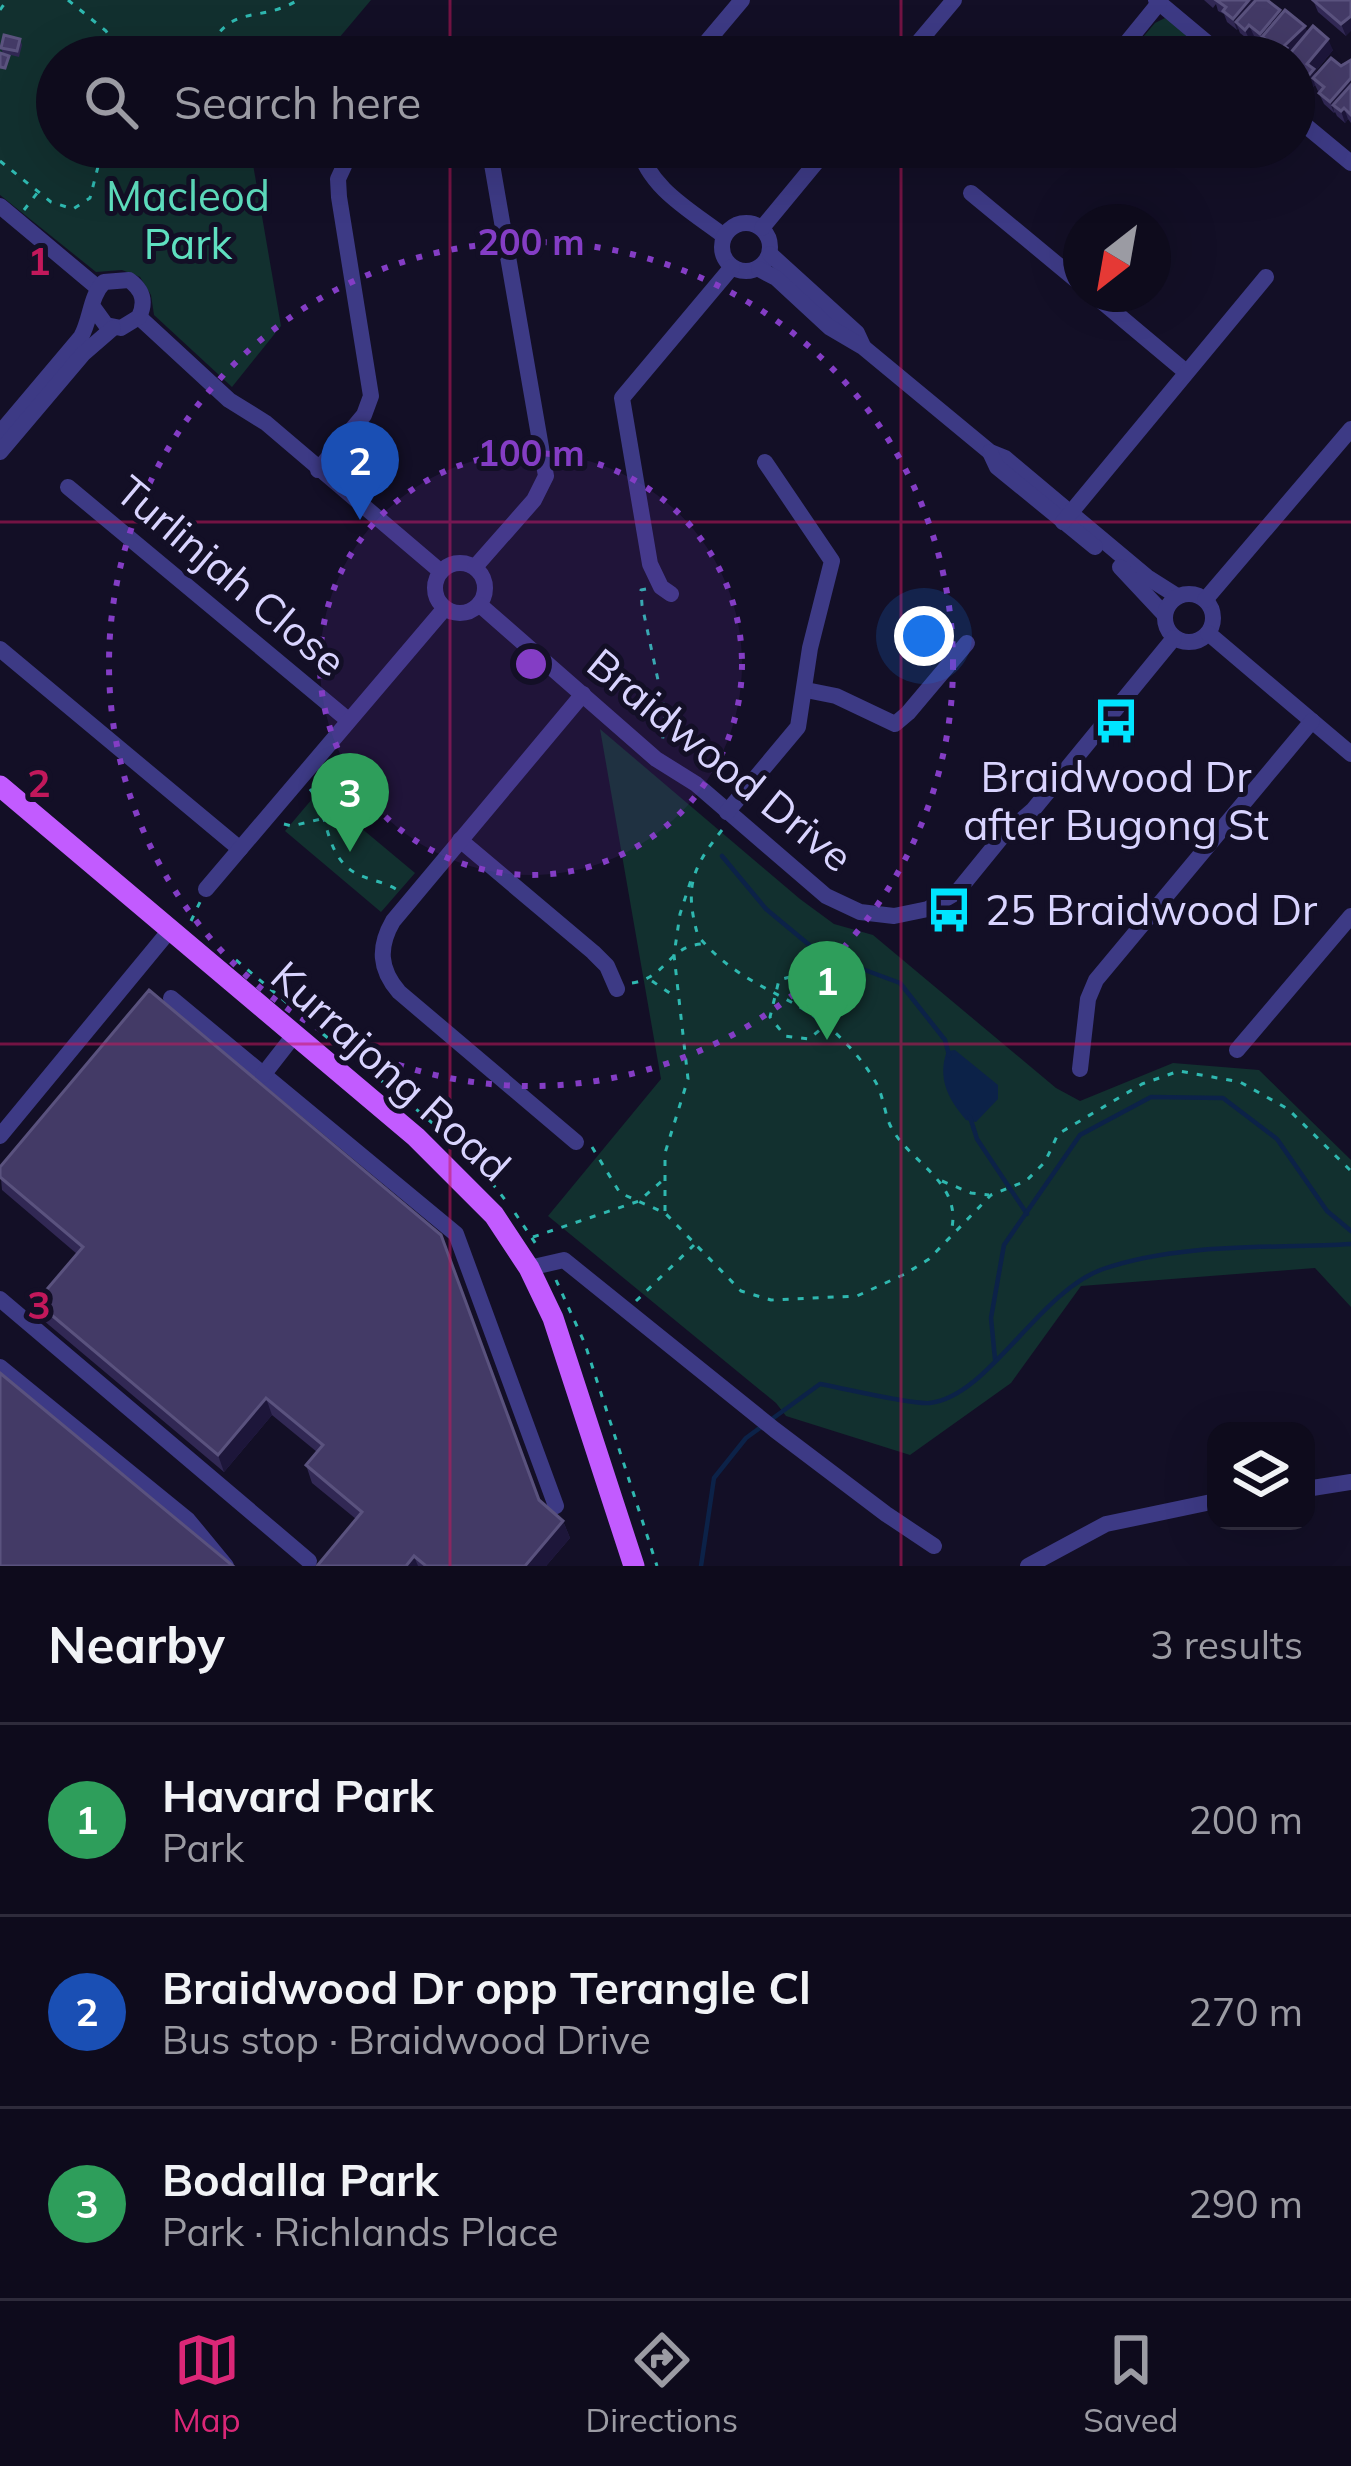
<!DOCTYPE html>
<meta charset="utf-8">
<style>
body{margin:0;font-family:Mulish,sans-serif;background:#171425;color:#f1f3f6}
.controls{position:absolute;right:36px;bottom:36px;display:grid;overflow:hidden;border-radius:24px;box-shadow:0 12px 48px #0002}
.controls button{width:108px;height:108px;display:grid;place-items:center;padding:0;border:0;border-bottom:3px solid #2e2b3b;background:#0e0b1c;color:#f1f3f6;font:60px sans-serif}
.compass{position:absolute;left:1063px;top:204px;width:108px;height:108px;border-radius:50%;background:#0e0b1c;box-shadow:0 12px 48px #0002;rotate:211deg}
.you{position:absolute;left:924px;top:636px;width:42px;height:42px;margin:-30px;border:9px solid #fff;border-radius:50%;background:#1a73e8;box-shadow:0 0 0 18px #1a73e833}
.badge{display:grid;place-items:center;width:78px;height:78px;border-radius:50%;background:#db2777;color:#fff;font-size:39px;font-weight:700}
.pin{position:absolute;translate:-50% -99px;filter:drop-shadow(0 3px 6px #0008)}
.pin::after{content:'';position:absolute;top:63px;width:42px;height:36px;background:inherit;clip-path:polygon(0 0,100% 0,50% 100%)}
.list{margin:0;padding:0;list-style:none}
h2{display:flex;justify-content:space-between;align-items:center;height:156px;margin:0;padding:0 48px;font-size:51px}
h2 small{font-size:39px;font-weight:400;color:#9b9ba3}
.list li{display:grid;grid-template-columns:78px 1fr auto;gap:36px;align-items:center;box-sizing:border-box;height:192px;padding:0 48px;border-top:3px solid #2e2b3b}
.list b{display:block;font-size:45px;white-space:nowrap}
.list p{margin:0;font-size:39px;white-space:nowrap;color:#9b9ba3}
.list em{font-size:39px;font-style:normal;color:#9b9ba3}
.icon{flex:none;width:66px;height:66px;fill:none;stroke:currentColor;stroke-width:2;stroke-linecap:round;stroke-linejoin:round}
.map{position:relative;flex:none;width:1351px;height:1566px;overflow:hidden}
.search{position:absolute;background:#0e0b1c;box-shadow:0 12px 48px #0002;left:36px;right:36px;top:36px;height:132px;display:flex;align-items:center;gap:30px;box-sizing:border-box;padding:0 42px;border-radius:66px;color:#9b9ba3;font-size:45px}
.sheet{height:732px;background:#0e0b1c}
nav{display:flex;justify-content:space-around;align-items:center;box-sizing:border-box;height:168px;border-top:3px solid #2e2b3b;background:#0e0b1c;font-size:33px;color:#9b9ba3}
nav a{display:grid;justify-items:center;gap:6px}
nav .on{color:#db2777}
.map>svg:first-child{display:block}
.green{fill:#12302f}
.water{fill:#0c2248}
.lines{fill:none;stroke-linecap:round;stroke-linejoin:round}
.stream{stroke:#0c2248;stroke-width:4.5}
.path{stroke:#2fb8b0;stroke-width:3;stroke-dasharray:6 9;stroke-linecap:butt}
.minor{stroke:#3d3a85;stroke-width:16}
.major{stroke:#c25bff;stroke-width:21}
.wall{fill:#312854}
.shaded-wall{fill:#1d163a}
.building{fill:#433a66;stroke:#5a527e;stroke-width:3}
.grid{fill:none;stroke:#c2185b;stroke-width:3;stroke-opacity:0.55}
.ring{fill:none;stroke:#843dc5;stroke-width:6;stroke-dasharray:6 12}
.labels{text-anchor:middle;stroke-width:10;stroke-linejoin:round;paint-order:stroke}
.park-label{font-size:42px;fill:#5fe0c0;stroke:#130f26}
.street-label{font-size:42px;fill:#d9d4ff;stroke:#130f26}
.poi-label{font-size:42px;fill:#d9d4ff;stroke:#130f26}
.grid-label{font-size:39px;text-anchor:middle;font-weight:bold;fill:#c2185b;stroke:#130f26;stroke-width:10;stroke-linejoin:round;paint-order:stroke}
.centre{fill:#843dc5;stroke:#130f26;stroke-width:6}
.ring-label{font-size:36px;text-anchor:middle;font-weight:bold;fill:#843dc5;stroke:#130f26;stroke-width:10;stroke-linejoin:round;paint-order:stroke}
</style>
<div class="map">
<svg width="1351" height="1566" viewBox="0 0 1351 1566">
<rect width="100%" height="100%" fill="#130f26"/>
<g class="green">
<path d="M0,0H371L323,57H57V147H250L281,326L232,387L154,315L151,295L140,277L122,270L96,272L0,195Z"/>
<path d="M1165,18L1220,57H1126L1155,23Z"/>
<path d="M600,729L800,899L834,924L873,935L1056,1088L1080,1101L1173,1063L1259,1070L1351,1160V1307L1315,1268L1081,1286L1011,1383L910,1455L786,1416L776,1403L548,1216L661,1079Z"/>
<path d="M318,792L415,873L381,912L285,831Z"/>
</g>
<path class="water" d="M955,1050L998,1085V1099L976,1122L966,1120C948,1099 937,1078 947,1051Z"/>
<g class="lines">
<g class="stream">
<path d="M722,856L766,909L819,953L900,983L945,1040L949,1055"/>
<path d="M970,1117L977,1139L1027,1214"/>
<path d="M995,1359L991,1318L1004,1245L1080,1135L1151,1097L1223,1098L1277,1139L1327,1211L1351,1231"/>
<path d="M701,1566L714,1478L746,1438L820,1384C843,1388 911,1405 930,1403C989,1396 1038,1292 1103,1269C1182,1242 1269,1249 1351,1244"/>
</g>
<g class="path">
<path d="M68,0L106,31L123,57"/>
<path d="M0,10L7,0"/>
<path d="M205,57C229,0 257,25 298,0"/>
<path d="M0,161L51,202L73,209L90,198L103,147"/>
<path d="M24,210L38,192"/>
<path d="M646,589L641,590L642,605L665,713L662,746"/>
<path d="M310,789C328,811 324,846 347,867C361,880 383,880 399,891"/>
<path d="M284,824L292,826L321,819"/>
<path d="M722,830C692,868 684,887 698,936C739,985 782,990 826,1025C844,1039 864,1062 875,1081C883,1094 884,1111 890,1125C908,1163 964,1181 951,1232"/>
<path d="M191,921L200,902"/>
<path d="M236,960L293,1008"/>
<path d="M797,975L826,988L842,1011L809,1039L785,1036L770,1017L779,980Z"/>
<path d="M652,981L674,996"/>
<path d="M632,983C667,978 668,945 703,944"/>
<path d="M323,1034C385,1085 458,1136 506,1201"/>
<path d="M592,1147L620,1193L665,1213L741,1291L771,1300L857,1296L905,1274L929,1259L991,1195L1026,1181L1045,1162L1058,1134L1142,1084L1179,1071L1240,1082L1288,1109L1351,1171"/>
<path d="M942,1181L971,1193L989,1195"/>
<path d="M665,1211V1153L688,1079L674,955L680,914L691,880"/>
<path d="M515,1213L540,1250"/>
<path d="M533,1237L639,1201L663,1180"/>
<path d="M556,1280L585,1344L657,1566"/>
<path d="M636,1301L694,1245"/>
</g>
<g class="minor">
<path d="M1156,0L1224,57"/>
<path d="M694,57L742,0"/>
<path d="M906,57L954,0"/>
<path d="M1115,57L1159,3"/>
<path d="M1294,116L1351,163"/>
<path d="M639,147C648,188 693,212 724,236"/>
<path d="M1186,147L1194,154L1201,147"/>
<path d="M971,193L1081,284"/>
<path d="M0,206L98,288"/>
<circle cx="746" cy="247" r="24"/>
<path d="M762,228L829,147"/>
<path d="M770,254L857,333L863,346"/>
<path d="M759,269L776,278L829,327L863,347L990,452L1005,458L1147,577L1177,596"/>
<path d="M1093,294L1186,372"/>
<path d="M139,317L229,400L266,423L440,571"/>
<path d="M0,433L81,337C91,319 90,296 104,282L129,280C143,290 146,302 139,317L121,328L106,325L93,307"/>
<path d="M0,452L83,354L113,328"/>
<path d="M990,452L997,467L1095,547"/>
<path d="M318,470L364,415L371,396L339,197L338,179L344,166"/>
<path d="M68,487L348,720"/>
<path d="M1063,522L1266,277"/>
<circle cx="460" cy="588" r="25"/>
<path d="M475,567L534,500L546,476L489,147"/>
<path d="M1120,567L1164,614"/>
<circle cx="1189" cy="618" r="24"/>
<path d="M671,594L661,587L650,564L622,398L732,267"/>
<path d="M1205,600L1351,429"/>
<path d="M480,605L656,759L696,784L826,896L860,912L894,916L928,909L957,892L1001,838L1033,810L1174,638"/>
<path d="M1208,633L1351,754"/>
<path d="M0,649L240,849"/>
<path d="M806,690L836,696L895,724L908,713L967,643"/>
<path d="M727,812L798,727L810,648L832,561L765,462"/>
<path d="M460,840L593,952L607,966L617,989"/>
<path d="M206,889L445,608"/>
<path d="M171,998L456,1234L556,1506"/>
<path d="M1237,1050L1351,916"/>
<path d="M1080,1069L1088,999L1096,980L1312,721"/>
<path d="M263,1075L295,1034"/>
<path d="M0,1136L170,930"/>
<path d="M576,1142L399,992C379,969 378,947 393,921L583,694"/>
<path d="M529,1268L564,1260L775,1430L886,1514L934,1546"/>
<path d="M0,1299L309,1561"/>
<path d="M0,1367L188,1520L226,1566"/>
<path d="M1306,1489L1351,1482"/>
<path d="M1028,1566L1106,1524L1216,1501"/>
</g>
<path class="major" d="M0,786L416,1137L494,1215L529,1268L553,1318L634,1566"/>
</g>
<g class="wall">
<path d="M1204,0H1267L1280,10L1281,14L1305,26L1307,32L1333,50L1315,72L1316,75L1351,60V123L1348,119L1345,123L1337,116L1335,112L1334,113L1324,104L1315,85L1309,92L1294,79V57H1271L1265,45L1254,36L1250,41L1240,33L1238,28L1237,30L1227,22L1224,14L1218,11L1216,4L1213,8Z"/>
<path d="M1313,0H1351L1346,36L1318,12Z"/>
<path d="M20,39L22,45L19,57L3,53L1,48Z"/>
<path d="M0,1167L539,1500L563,1521L570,1538L546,1566H317L356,1519L312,1483L306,1465L317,1452L272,1415L224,1472L43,1320L36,1302L77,1254L2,1190Z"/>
</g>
<g class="shaded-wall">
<path d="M1249,0H1260L1236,22L1238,28L1237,30L1233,19Z"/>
<path d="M1280,10L1284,22L1262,37L1264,45L1260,34Z"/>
<path d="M1351,16V31L1346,36L1341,24Z"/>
<path d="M1249,25L1254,36L1250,41L1245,30Z"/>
<path d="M1305,26L1309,38L1291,57H1280L1284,46Z"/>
<path d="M1328,39L1333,50L1315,72L1318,81L1313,78L1315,85L1309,92L1304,81L1307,64Z"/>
<path d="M1351,78V94L1333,105L1334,113L1330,102Z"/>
<path d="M1344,108L1348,119L1345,123L1341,111Z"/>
<path d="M266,1398L272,1415L224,1472L218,1455Z"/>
<path d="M563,1521L570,1538L546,1566H525Z"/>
<path d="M414,1556L418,1566H406Z"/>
</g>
<g class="building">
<path d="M1216,0H1249L1233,19L1223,11L1226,7Z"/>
<path d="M1256,0H1267L1280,10L1260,34L1249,25L1245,30L1236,22Z"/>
<path d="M1313,0H1351V16L1341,24Z"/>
<path d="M1285,10L1305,26L1284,46L1287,48L1280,57H1277L1269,50L1273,44L1262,37Z"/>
<path d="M1313,26L1328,39L1307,64L1314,69L1304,81L1294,71V57H1287Z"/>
<path d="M4,35L20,39L17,51L1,48Z"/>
<path d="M0,53L9,56L5,68L0,67Z"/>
<path d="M1331,58L1341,66L1351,60V78L1330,102L1319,93L1324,87L1313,78Z"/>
<path d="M1351,85V115L1344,108L1341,111L1333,105Z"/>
<path d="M149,990L441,1235L539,1500L563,1521L525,1566H426L414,1556L406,1566H317L362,1512L306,1465L323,1445L266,1398L218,1455L36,1302L83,1247L0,1177V1167Z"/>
<path d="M0,1373L233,1566H0Z"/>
</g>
<path class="grid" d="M450,0V57M901,0V57M450,147V1566M901,147V1566M0,522H1351M0,1044H1351"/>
<circle cx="531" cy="664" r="211" fill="#843dc5" fill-opacity=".12"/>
<g class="ring">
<circle cx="531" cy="664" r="211"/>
<circle cx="531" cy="664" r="422"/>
</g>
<defs>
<g id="bus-bare" transform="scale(3.6)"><path d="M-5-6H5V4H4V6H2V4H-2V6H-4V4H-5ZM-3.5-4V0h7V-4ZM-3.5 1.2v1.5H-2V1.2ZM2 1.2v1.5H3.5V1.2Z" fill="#00e5ff" stroke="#130f26" stroke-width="2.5" paint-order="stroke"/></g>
</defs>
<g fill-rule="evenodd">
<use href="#bus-bare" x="1116" y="721"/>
<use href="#bus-bare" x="949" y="910"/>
</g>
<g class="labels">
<g class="park-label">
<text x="188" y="211">Macleod<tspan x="188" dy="48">Park</tspan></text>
</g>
<g class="street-label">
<text transform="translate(231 576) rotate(40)" y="15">Turlinjah Close</text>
<text transform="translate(720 760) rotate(39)" y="15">Braidwood Drive</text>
<text transform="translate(391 1071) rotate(42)" y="15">Kurrajong Road</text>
</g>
<g class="poi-label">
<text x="1116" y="792">Braidwood Dr<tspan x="1116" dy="48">after Bugong St</tspan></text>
<text x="985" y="925" text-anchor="start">25 Braidwood Dr</text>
</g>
</g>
<g class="grid-label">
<text x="39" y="275">1</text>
<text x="39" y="797">2</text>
<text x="39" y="1319">3</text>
</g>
<circle cx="531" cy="664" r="18" class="centre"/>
<g class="ring-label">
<text x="531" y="255">200 m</text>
<text x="531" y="466">100 m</text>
</g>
</svg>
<div class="controls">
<button><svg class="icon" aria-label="layers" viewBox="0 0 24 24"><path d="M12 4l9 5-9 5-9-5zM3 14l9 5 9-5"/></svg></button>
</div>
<svg class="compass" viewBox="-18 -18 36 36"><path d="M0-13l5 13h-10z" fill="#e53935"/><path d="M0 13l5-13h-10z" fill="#9b9ba3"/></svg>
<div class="you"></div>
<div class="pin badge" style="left:827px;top:1040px;background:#2e9e5b">1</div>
<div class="pin badge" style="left:360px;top:520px;background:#1a4fb4">2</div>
<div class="pin badge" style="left:350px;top:852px;background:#2e9e5b">3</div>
<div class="search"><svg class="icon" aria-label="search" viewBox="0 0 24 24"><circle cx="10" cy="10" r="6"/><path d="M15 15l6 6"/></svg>Search here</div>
</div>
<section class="sheet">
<h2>Nearby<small>3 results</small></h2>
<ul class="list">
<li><span class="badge" style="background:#2e9e5b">1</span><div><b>Havard Park</b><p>Park</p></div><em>200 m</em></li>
<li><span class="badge" style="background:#1a4fb4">2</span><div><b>Braidwood Dr opp Terangle Cl</b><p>Bus stop · Braidwood Drive</p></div><em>270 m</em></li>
<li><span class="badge" style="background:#2e9e5b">3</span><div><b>Bodalla Park</b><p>Park · Richlands Place</p></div><em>290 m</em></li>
</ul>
</section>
<nav>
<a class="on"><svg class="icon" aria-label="map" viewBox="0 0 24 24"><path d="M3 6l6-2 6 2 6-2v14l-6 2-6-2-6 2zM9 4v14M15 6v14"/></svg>Map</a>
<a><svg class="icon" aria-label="directions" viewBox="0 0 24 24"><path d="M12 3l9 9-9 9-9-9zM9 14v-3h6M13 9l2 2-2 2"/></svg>Directions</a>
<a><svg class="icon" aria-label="saved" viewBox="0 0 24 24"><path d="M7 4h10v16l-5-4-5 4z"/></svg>Saved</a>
</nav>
